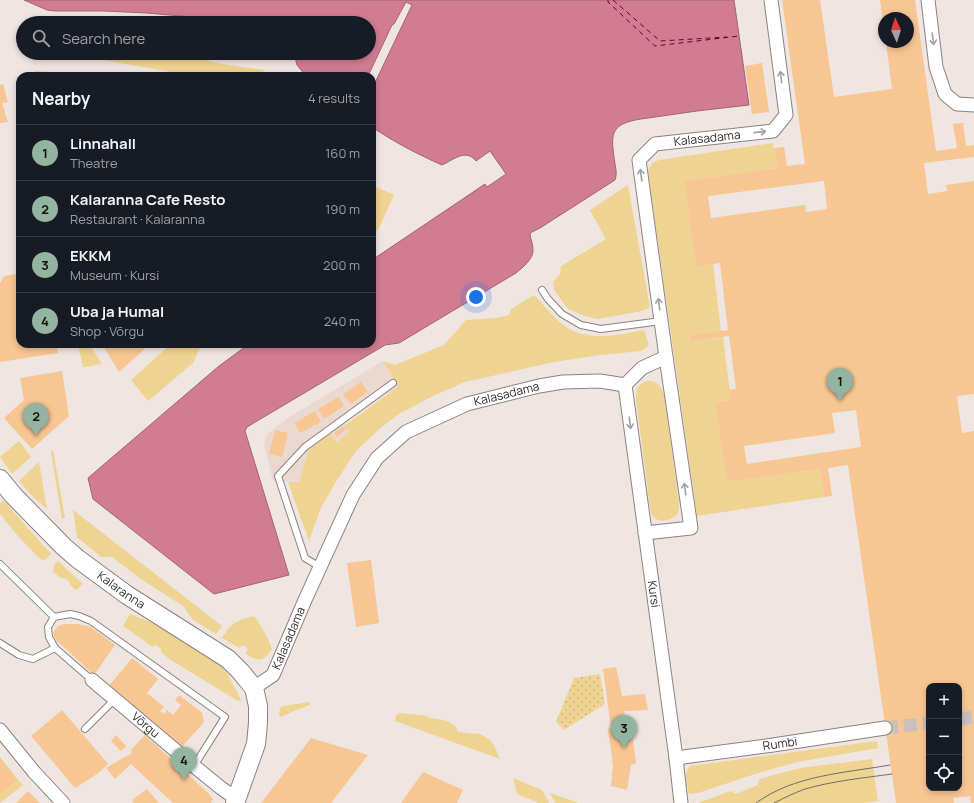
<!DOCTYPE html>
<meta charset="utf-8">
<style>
body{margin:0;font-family:Manrope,sans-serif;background:#20242c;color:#f1f3f6}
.controls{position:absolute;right:12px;bottom:12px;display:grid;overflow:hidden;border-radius:8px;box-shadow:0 2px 6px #0003}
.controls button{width:36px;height:36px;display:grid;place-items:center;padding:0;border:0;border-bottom:1px solid #363941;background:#171b24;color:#f1f3f6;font:20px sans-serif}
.compass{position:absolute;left:878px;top:12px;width:36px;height:36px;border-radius:50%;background:#171b24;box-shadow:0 2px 6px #0003;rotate:356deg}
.you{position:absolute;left:476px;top:297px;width:14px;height:14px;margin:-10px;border:3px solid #fff;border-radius:50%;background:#1a73e8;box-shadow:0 0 0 6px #1a73e833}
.badge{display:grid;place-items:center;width:26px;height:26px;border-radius:50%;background:#92b4a0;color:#111;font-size:13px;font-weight:700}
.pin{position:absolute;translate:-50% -33px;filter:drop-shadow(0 1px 2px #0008)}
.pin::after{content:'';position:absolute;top:21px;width:14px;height:12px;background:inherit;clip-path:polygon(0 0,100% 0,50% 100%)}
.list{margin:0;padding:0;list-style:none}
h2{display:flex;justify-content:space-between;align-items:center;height:52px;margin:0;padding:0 16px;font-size:17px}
h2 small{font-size:13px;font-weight:400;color:#9ea1a6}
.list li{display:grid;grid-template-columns:26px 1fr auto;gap:12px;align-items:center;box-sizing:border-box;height:56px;padding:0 16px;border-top:1px solid #363941}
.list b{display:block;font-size:15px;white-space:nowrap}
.list p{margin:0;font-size:13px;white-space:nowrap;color:#9ea1a6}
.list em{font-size:13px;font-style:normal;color:#9ea1a6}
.icon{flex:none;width:22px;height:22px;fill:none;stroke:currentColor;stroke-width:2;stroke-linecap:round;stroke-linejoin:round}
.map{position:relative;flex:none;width:974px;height:803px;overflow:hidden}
.search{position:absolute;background:#171b24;box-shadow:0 2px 6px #0003;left:16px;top:16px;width:360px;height:44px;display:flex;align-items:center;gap:10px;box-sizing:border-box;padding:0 14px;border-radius:22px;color:#9ea1a6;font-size:15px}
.panel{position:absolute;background:#171b24;box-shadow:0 2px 6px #0003;left:16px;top:72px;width:360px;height:276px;border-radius:12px}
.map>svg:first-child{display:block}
.built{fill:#ead8d1}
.grass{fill:#efd390}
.garden{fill:url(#garden-dots)}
.water{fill:#d17c92;stroke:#a16473}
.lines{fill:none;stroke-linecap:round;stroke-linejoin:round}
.ferry{stroke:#6b002f;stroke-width:1;stroke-dasharray:5 4;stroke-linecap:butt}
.building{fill:#f7c693;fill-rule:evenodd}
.street-tunnel{stroke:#c9c0bd;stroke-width:13;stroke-dasharray:13 6;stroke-linecap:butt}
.lane-casing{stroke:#8b837f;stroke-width:8}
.street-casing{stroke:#8b837f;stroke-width:15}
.secondary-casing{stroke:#8b837f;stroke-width:20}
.lane{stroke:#fff;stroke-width:6}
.street{stroke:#fff;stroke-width:13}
.secondary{stroke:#fff;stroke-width:18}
.tram{stroke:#736d6b;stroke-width:1}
.oneway{stroke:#a2a0a0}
.labels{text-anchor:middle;stroke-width:3;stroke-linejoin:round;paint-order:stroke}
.street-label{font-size:12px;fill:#312d2c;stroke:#efe5e1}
</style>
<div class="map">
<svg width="974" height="803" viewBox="0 0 974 803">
<defs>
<pattern id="garden-dots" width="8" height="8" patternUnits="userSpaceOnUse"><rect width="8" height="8" fill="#efd390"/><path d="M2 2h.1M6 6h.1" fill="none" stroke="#cdb57c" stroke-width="1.8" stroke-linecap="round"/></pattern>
</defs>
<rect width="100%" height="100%" fill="#efe5e1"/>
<path class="built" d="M383,361L398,387L345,423L350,431L336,442L309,449L299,482L273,481L269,465L264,444L267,434L291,416Z"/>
<g class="grass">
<path d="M105,53L159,54L185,53L216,63L264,70L261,76H194L103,60Z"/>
<path d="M773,143L777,168L684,181L696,267L713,264L721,331L689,335L690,341L723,337L731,400L715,402L727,482L820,469L824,497L697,516L648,171L652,163L659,160Z"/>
<path d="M372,185L394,195L378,230L372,234Z"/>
<path d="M628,185L650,308L642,311L597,319L585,316L568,309L554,290L553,282L560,274L561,266L606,239L590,210Z"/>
<path d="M534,295C543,304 553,317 562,324C585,343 618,335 644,330L649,345L642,351L600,355L554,362L465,382L433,396L399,414L378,430L356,451L335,483L320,510L309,541L288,482H299L309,449L330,433L337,442L350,431L344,426L398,387L383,361L395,365L444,345L466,320L496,318L509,315L511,309Z"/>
<path d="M78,344H89L102,364L83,367Z"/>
<path d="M171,344H202L193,363L148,401L131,380Z"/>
<path d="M647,381C657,380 661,386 664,394L679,503C679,506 679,510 678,513C673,521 658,524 653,516C651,513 651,510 650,507L636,399C636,389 637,385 647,381Z"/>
<path d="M19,441L31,457L12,474L0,457Z"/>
<path d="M53,450L65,518L62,519L51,452Z"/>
<path d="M39,462L47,509L30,494L19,481Z"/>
<path d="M3,500L51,554L45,560L40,559L18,536L0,514V504Z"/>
<path d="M73,510L222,626L216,634L193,620L183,606L141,579L112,557H101L77,537Z"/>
<path d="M58,561L83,584L76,590L70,585V582L65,578H61L53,572L54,565Z"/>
<path d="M130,614L160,626L209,656L222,667L228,675L241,700L238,701L171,660L163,654L161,652V649L156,645L153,647L123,626Z"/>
<path d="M254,616C262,626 268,638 272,649C264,662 256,662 245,653L248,649L243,645L239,648L222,638C232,622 236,621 254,616Z"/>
<path d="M310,702V705L296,710L281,717L279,714L280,708L283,706Z"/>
<path d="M399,713L427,716L428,718C439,719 455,720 458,732L476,734L478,733C493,740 494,744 500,759L395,721L396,716Z"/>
<path d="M877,741L878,748L797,762L755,774L698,793L689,794C687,784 683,774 690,766Z"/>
<path d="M872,759L878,801L863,803H698L731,791L736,794L758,785L759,779L800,768Z"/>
<path d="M513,778L542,790L549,803H539L517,794Z"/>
<path d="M18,780L23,785L0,803V795Z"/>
<path d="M550,793L579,803H555Z"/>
</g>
<path class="garden" d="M600,674L605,704L564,730L556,722L574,678Z"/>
<path class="water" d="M24,0H734L749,105L697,111L641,119C608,124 611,136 615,164C616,170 617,174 615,180L540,228L530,233C530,239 533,243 533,249C534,259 522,268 516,273L399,343L385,345L247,427L245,431L289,575L214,594L93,499L88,478L219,366L249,344H372V260L485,184L487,187L506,174L490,151L476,161C466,148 453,160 442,165C417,154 394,142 372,127V89L412,5L406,2L394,24L392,25L368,76H306L297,65L294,53H369V23H284L280,22L261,19L203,18L147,13L104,11H55L47,10Z"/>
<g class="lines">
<g class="ferry">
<path d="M608,0V2L655,46L739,36"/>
<path d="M613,0L660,41L727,37"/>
</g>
</g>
<g class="building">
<path d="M782,0H820L834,97L892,89L886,42H908V18H884V23H883L880,0H915L936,151L957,148L953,124L963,123L966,146L974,145V157L924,163L928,194L947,191L946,185L974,181V394L957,396L962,433L974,431V803H971L970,796L953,798L954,803H896L848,465L828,468L832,496L824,497L820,469L727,482L715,402L731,400L729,390L736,389L729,336L690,341L689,335L728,330L720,263L696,267L684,181L777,168L774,148L784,147L787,166L805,164ZM824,181L827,209L806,212L805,205L711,218L708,196ZM856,410L861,447L747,464L744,446L835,433L832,413ZM929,686H959V788H929Z"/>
<path d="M762,63L769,112L752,114L745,66Z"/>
<path d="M35,71L100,75V76H32Z"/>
<path d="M3,84L8,102L2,103L8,122L0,123V85Z"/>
<path d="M20,273V344H57L58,353L0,362V283L4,276Z"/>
<path d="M102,344H150L119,372Z"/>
<path d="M62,371L69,416L32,449L4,418L24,400L20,378Z"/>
<path d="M361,382L368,392L351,404L343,394Z"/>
<path d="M339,397L344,406L324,419L318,409Z"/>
<path d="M315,411L321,422L300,433L294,423Z"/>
<path d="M343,426L346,429L337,437L334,433Z"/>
<path d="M275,430L288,433L282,457L269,454Z"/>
<path d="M371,560L379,623L356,627L347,563Z"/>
<path d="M64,624H78L91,627L115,645L94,675L55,639L53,633L54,631L58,626Z"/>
<path d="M132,658L158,679L147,693L164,707L160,711L164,714L167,710L173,715L181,705L175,700L179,695L202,713L204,722L181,748L109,686Z"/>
<path d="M616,667L622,696L645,694L648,710L624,711L627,727H631L636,763L631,765L627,790L611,786L613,766L608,729L611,728L603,669Z"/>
<path d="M62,710L108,764L97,774L75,788L31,736Z"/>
<path d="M116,735L126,746L121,751L111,741Z"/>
<path d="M145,735L208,793L213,799L211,803H173L131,764L115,779L106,768L132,753L131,750Z"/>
<path d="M311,738L368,755L331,803H261Z"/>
<path d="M0,757L18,780L0,795Z"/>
<path d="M423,772L463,790L457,803H401Z"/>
<path d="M147,789L159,803H134L132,800Z"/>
<path d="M28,791L40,803H16Z"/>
</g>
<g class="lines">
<g class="street-tunnel">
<path d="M959,719L974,717"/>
<path d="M885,728L929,723"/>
</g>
<g class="lane-casing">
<g id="lane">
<path d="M542,290L548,299L562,314L581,325L601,329L661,321"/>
<path d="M0,564L54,617"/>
<path d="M320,567L305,558L278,476L305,447L393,383"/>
<path d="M0,643L19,655L33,659L55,648"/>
<path d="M92,680L55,648L49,637L48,627L54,617L70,614L79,616L91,621L225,717L194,766"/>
<path d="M85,729L115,699"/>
</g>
</g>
<g class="street-casing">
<g id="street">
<path d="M928,0L936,67L945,94L957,104L974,105"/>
<path id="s1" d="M625,385L676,758L681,803"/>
<path d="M625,385L642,368L666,357"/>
<path id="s2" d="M645,533L691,528L666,357L639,160L655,144L773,131L786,115L771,0"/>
<path id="s3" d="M92,680L194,766L221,788L237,799"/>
<path id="s4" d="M254,688L273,675L305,600L353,495L377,458L406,432L467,404L539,386L563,382L600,381L625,385"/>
<path d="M0,730L34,772L63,803"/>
<path id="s5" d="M676,758L773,745L885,728"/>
</g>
</g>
<g class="secondary-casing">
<g id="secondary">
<path id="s6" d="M0,479L13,495L64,547L78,559L127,595L228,659L241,672L254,688L258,706V723L256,744L235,803"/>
</g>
</g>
<use href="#lane" class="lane"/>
<use href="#street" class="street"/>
<use href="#secondary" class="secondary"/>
<g class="tram">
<path d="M756,803C794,775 845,773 890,765"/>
<path d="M774,803C784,798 794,793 805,789C833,781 863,778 892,774"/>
</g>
</g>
<defs><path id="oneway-shaft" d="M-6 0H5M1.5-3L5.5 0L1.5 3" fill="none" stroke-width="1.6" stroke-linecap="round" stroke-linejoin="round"/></defs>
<g class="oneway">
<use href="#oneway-shaft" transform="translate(933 39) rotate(82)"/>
<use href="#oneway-shaft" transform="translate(781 77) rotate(-97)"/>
<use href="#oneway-shaft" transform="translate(760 132) rotate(-6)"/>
<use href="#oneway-shaft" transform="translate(641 175) rotate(-98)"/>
<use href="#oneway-shaft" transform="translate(659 304) rotate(-98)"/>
<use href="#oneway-shaft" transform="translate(630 423) rotate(82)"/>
<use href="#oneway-shaft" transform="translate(685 489) rotate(-98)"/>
</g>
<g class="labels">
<g class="street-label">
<text dy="4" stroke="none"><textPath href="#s2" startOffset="493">Kalasadama</textPath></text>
<text dy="4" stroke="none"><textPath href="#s4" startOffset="411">Kalasadama</textPath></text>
<text dy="4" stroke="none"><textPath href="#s6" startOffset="165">Kalaranna</textPath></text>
<text dy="4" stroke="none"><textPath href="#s1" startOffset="211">Kursi</textPath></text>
<text dy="4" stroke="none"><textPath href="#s4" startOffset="63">Kalasadama</textPath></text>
<text dy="4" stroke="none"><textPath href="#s3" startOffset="70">Võrgu</textPath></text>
<text dy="4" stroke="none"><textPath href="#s5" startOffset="105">Rumbi</textPath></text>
</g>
</g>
</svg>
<div class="controls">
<button>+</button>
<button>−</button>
<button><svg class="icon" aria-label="locate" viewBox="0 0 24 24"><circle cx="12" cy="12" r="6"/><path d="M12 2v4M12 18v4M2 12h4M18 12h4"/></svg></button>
</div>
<svg class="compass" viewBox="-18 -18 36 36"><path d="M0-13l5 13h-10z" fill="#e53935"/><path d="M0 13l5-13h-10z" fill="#9ea1a6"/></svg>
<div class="you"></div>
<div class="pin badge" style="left:840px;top:401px">1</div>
<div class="pin badge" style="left:36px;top:436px">2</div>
<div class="pin badge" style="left:624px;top:748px">3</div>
<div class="pin badge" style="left:184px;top:780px">4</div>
<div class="search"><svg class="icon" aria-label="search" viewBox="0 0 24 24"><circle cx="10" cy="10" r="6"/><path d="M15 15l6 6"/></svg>Search here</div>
<section class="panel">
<h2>Nearby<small>4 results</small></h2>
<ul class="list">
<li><span class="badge">1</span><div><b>Linnahall</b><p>Theatre</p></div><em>160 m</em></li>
<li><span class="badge">2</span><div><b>Kalaranna Cafe Resto</b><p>Restaurant · Kalaranna</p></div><em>190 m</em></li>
<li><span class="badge">3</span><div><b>EKKM</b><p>Museum · Kursi</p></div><em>200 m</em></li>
<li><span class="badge">4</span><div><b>Uba ja Humal</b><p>Shop · Võrgu</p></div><em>240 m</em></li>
</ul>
</section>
</div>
